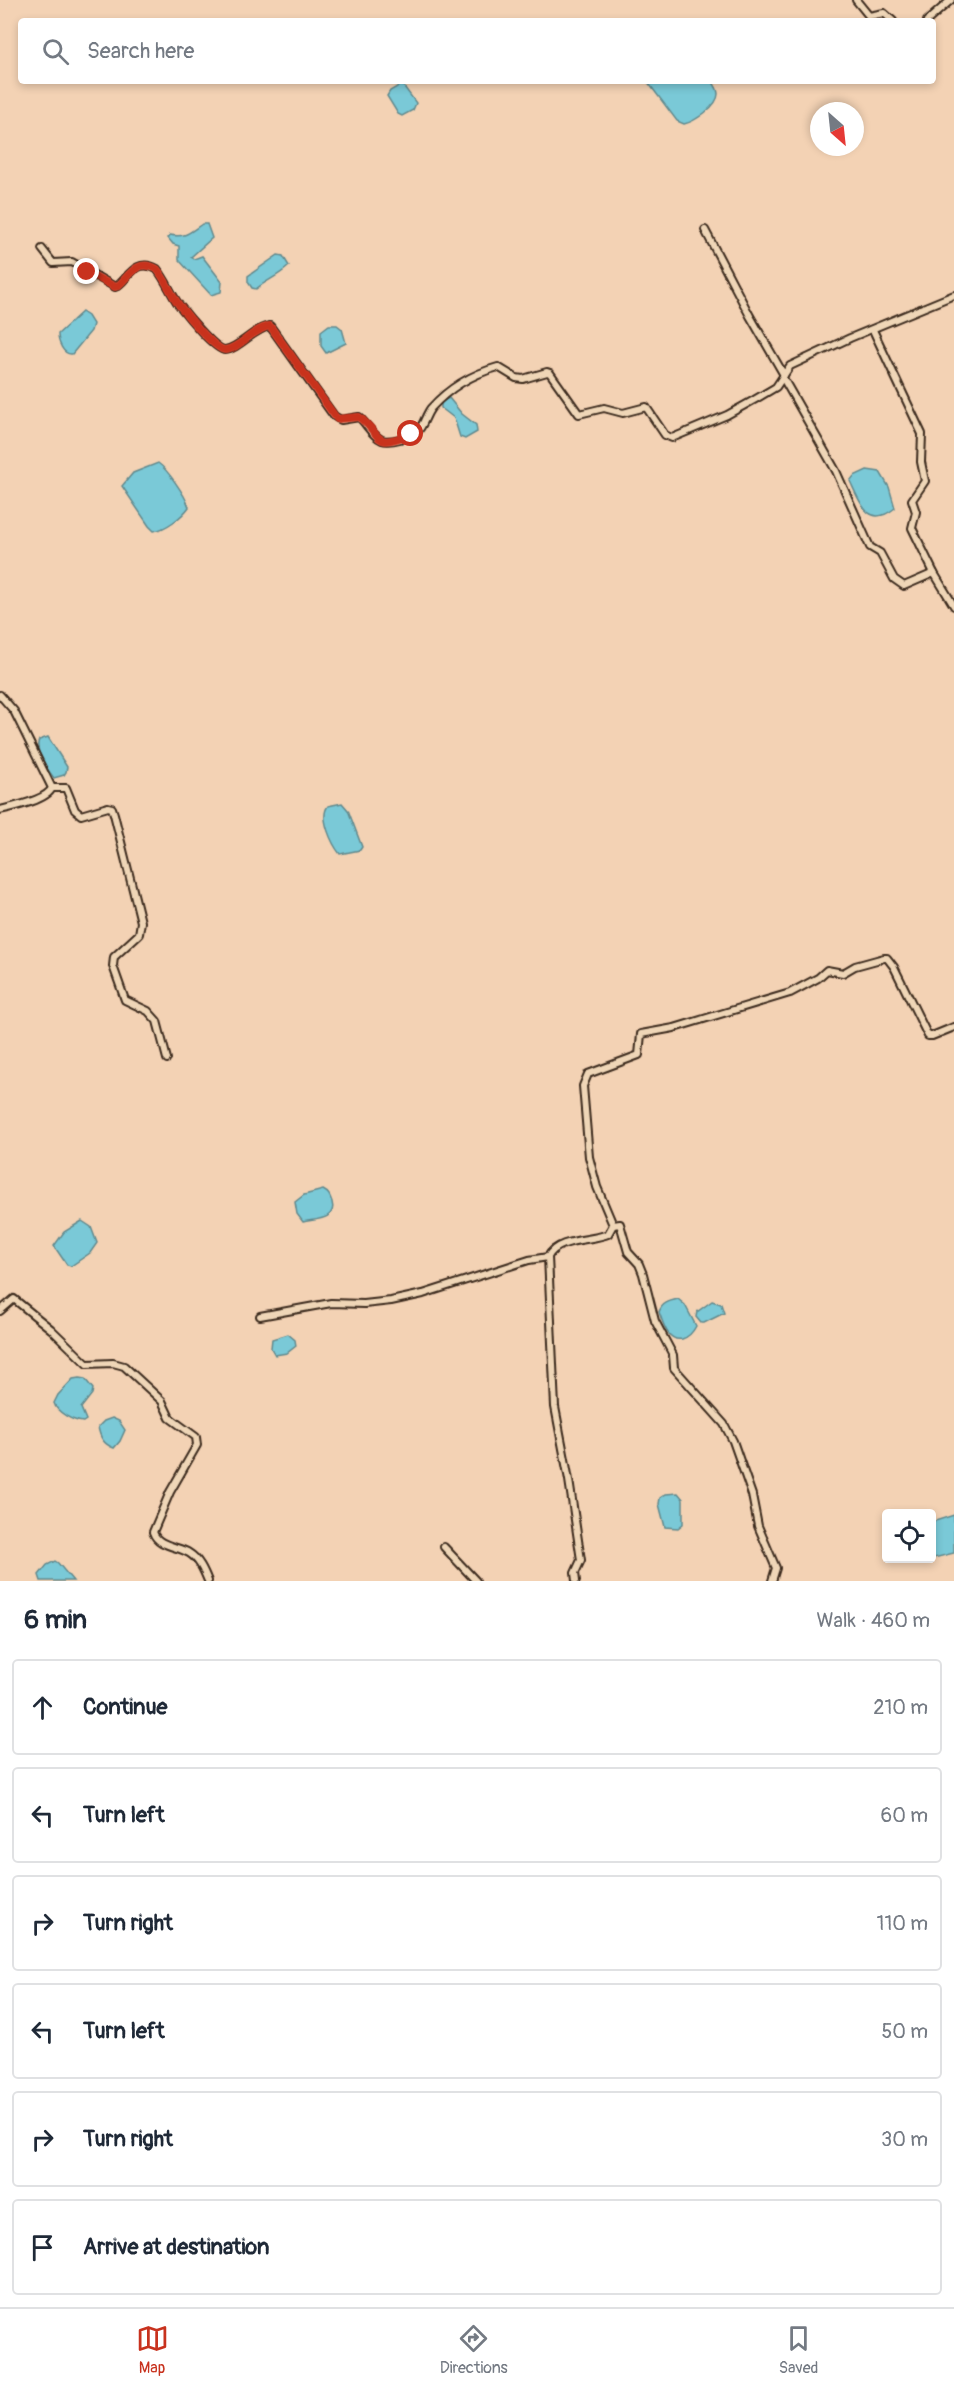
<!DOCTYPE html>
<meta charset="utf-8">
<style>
body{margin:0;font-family:Pangolin,sans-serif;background:#f2f2f3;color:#1f2937}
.controls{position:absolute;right:18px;bottom:18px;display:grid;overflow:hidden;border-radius:6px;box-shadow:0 3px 9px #0003}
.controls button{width:54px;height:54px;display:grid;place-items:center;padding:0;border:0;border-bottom:2px solid #e0e1e3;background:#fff;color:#1f2937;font:30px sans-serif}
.compass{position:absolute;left:810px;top:102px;width:54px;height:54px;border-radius:50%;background:#fff;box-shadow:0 3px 9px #0003;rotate:153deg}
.stop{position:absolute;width:18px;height:18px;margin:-14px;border:4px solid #c8321e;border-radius:50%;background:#fff}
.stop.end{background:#c8321e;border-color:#fff;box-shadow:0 2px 6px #0008}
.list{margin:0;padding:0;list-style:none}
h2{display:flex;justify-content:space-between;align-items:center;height:78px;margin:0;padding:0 24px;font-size:26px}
h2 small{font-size:20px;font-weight:400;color:#747a83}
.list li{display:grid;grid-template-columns:39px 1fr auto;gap:18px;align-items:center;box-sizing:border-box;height:96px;margin:0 12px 12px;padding:0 12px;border:2px solid #e0e1e3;border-radius:6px}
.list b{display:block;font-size:22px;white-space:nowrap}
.list em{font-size:20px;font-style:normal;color:#747a83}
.icon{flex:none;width:33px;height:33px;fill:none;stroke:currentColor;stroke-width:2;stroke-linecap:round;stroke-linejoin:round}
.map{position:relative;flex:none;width:954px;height:1581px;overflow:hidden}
.search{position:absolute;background:#fff;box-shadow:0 3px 9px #0003;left:18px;right:18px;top:18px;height:66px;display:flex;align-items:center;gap:15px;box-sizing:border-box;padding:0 21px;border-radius:6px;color:#747a83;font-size:22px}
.sheet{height:726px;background:#fff}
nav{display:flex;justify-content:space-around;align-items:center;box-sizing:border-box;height:84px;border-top:2px solid #e0e1e3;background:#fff;font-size:16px;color:#747a83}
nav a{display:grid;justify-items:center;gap:3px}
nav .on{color:#c8321e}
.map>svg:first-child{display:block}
.water{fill:#7ac9d7;stroke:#61898d;stroke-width:1.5}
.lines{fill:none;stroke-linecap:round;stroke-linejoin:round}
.minor-casing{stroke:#3b2a1e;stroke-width:10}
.minor{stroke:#efd6b7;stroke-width:6}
.route{stroke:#c8321e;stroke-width:8}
</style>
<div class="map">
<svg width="954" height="1581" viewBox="0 0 954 1581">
<rect width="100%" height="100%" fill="#f3d2b4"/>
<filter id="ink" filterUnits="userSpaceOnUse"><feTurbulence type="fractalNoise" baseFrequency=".0167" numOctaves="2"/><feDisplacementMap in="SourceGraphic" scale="12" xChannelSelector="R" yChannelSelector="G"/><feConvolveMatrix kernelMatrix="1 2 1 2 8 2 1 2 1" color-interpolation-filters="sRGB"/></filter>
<g filter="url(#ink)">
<g class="water">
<path d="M647,81H712C715,85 718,89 718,94C718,106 694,122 684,124L677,121Z"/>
<path d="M402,84L416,103L413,110L402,116L398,114L387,96L390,91Z"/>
<path d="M202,224H207L212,238L191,257L194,259L202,256L222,282L221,292L211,295L179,260V246L173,244L168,238L170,235C185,238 189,233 202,224Z"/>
<path d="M278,255L283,256L289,266C279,276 267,280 256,289L252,288L248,282V276Z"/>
<path d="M82,312L88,316L93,324L91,331L72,354C63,355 58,342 58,334Z"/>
<path d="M329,325H337L342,329L346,343L326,353L321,346V331Z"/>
<path d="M449,398L462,414L476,425L477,432L465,439L460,437L454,418L441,408V402Z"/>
<path d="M158,463C168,470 185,495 189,507C182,517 166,529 154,531L149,526L122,486L133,473Z"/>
<path d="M867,470L880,472L889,487L895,508C868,530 860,502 850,481L854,476Z"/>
<path d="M48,737L67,767L66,772L64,775L54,778C47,769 34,751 39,740Z"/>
<path d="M342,803L348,810L362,847L360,850L340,854C332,844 319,817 328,806Z"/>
<path d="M323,1190C329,1193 330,1196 332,1202C337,1220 316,1219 303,1222L297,1214L295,1202L304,1195Z"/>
<path d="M82,1221L91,1227L97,1243L90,1253L71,1266L67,1265L54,1246L64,1232Z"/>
<path d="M678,1299L685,1305L696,1326C693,1332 689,1337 682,1339C667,1342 663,1322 659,1312C662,1303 669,1301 678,1299Z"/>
<path d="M712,1301L721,1304L724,1313L704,1323H701L696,1317L697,1312Z"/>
<path d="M288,1334L295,1340L296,1346L287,1353L275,1355L271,1348L272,1339Z"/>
<path d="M79,1378L85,1379L93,1389L92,1394L81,1408L86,1420L83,1422C73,1421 57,1413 54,1403L58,1395L73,1379Z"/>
<path d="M112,1418L119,1421L125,1430L120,1441L114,1448C103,1444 100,1437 98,1427L104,1421Z"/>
<path d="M678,1493L683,1499V1524L678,1528L665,1527L659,1504L660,1498L666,1494Z"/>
<path d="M954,1515V1553L934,1558L932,1555V1522Z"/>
<path d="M55,1561L58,1563L73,1581H41L39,1575L47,1565Z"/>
</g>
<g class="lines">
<g class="minor-casing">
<g id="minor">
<path d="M856,0L869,16L884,13L893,21"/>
<path d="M927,21L951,0"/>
<path d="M705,230L750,316L784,375"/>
<path d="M42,249L53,263L72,262L115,287C126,284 133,256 157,269C166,280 171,294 179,305C186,314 215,350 225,350C239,349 254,328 270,326L334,416L341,420L359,417C367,424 371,435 382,440C391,443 409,437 417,432C423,427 426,414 431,408C449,388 473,374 498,367L516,378L523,379L547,372L550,373L579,414L604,408L623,413L646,407L665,435L672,438L727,415L754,400L776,387L790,366L850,338L954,295"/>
<path d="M873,330L922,434L921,462L925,481L912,500L916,512L912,528L934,573L954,606"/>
<path d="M783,378L836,471L870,547L880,553L894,579L904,586L934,573"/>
<path d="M0,695L14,711L52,788C47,800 13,807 0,810"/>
<path d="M52,788H66L75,810L81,815L108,807L112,808L114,814L141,922L139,934L114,957L113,966L125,1000L148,1011L157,1021L167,1059"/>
<path d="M613,1225L620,1224L628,1252L639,1264L643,1274L655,1321L673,1355L674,1368L724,1424L733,1441L752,1495L758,1526L776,1568L772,1581"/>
<path d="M0,1311L14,1299L51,1329L87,1364L113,1363L124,1366L162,1401L170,1418L196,1437L197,1445L170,1492L153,1532C158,1547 178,1546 189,1553C199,1559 204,1571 208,1581"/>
<path d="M260,1316L331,1303L364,1304L391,1301L423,1294L529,1260L548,1257"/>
<path d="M444,1547L476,1581"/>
<path d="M576,1581L575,1573L581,1560L569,1480L555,1407L548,1257C557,1238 592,1241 608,1234L613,1225L597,1187L589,1157L583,1086L588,1074L639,1055L641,1034L674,1028L790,993L818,978L827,970L843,973L855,966L884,958H887L894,967L928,1036H932L954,1027"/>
</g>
</g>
<use href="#minor" class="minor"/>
</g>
</g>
<g class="lines" filter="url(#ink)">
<path class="route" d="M87,272L115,287C126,284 133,256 157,269C166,280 171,294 179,305C186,314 215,350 225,350C239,349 254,328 270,326L337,419L359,417C385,437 371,449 411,434"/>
</g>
</svg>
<div class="controls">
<button><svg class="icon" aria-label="locate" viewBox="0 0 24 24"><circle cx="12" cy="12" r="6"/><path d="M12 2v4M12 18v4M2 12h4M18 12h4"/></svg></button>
</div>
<svg class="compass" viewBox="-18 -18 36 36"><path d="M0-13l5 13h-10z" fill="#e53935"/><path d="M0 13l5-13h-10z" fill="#747a83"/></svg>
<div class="stop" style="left:411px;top:434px"></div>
<div class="stop end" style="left:87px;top:272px"></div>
<div class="search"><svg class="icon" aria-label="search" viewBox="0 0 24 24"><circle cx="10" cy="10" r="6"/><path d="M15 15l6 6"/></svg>Search here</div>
</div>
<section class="sheet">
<h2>6 min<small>Walk · 460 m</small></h2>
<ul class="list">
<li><svg class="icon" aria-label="ahead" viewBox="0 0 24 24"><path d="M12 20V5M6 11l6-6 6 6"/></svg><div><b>Continue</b></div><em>210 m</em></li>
<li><svg class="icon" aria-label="left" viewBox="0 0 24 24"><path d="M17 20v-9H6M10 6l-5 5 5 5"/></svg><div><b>Turn left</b></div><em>60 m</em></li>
<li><svg class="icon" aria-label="right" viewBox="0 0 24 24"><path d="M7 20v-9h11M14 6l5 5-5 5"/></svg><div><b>Turn right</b></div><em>110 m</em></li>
<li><svg class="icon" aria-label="left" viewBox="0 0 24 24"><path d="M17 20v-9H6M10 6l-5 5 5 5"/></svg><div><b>Turn left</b></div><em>50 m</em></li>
<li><svg class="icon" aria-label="right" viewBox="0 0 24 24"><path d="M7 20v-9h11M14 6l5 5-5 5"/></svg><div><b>Turn right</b></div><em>30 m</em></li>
<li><svg class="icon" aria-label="arrive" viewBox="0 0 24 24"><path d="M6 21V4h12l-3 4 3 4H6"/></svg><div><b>Arrive at destination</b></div></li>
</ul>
</section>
<nav>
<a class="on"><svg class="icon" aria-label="map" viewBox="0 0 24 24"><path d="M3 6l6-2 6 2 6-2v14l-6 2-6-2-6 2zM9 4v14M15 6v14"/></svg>Map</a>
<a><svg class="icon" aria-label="directions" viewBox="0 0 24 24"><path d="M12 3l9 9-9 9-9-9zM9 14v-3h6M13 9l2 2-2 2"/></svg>Directions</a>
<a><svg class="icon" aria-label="saved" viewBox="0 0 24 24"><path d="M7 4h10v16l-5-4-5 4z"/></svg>Saved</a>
</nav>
